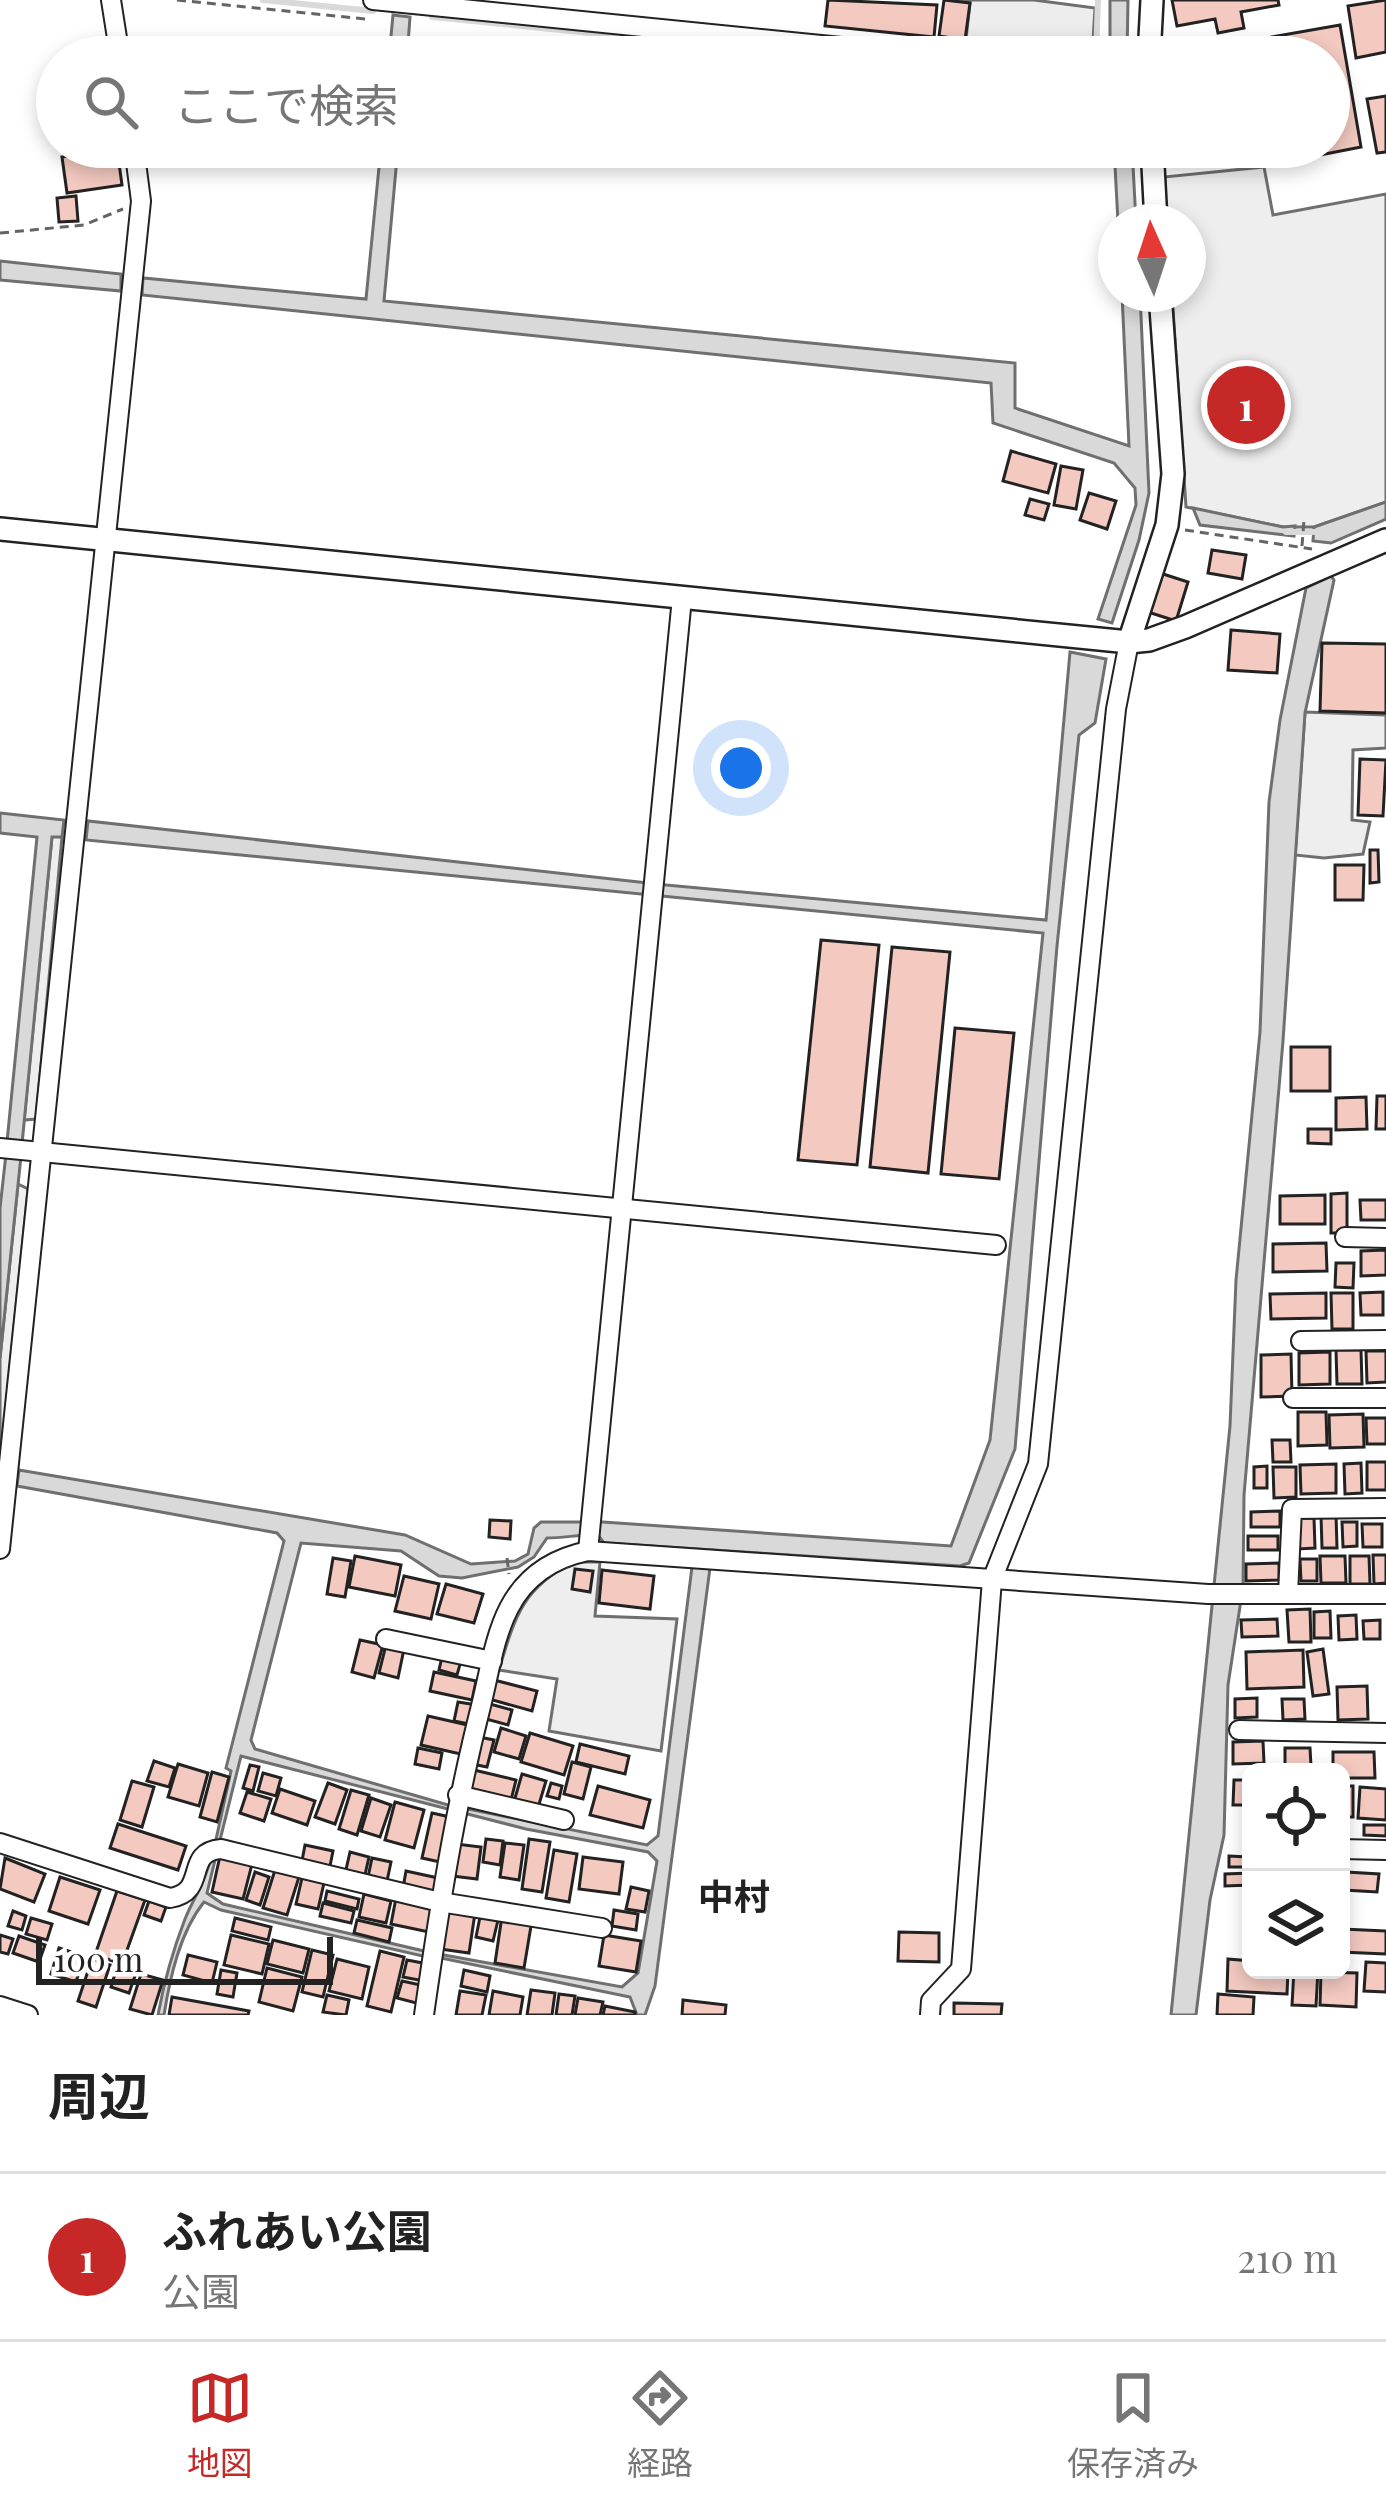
<!DOCTYPE html>
<html lang="ja">
<meta charset="utf-8">
<style>
body{margin:0;font-family:"Playfair Display","Noto Sans JP",serif;background:#f2f2f2;color:#222}
.controls{position:absolute;right:36px;bottom:36px;display:grid;overflow:hidden;border-radius:18px;box-shadow:0 6px 18px #0003}
.controls button{width:108px;height:108px;display:grid;place-items:center;padding:0;border:0;border-bottom:3px solid #e0e0e0;background:#fff;color:#222;font:60px sans-serif}
.compass{position:absolute;left:1098px;top:204px;width:108px;height:108px;border-radius:50%;background:#fff;box-shadow:0 6px 18px #0003;rotate:357deg}
.scale{position:absolute;left:36px;bottom:30px;width:297px;box-sizing:border-box;padding-left:12px;border:6px solid #222;border-top:0;font-size:33px;line-height:42px;white-space:nowrap;color:#222;-webkit-text-stroke:9px #fff;paint-order:stroke}
.you{position:absolute;left:741px;top:768px;width:42px;height:42px;margin:-30px;border:9px solid #fff;border-radius:50%;background:#1a73e8;box-shadow:0 0 0 18px #1a73e833}
.badge{display:grid;place-items:center;width:78px;height:78px;border-radius:50%;background:#c62828;color:#fff;font-size:39px;font-weight:700}
.pin{position:absolute;translate:-50% -50%;border:6px solid #fff;box-shadow:0 3px 12px #0006}
.list{margin:0;padding:0;list-style:none}
h2{display:flex;justify-content:space-between;align-items:center;height:156px;margin:0;padding:0 48px;font-size:51px}
h2 small{font-size:39px;font-weight:400;color:#767676}
.list li{display:grid;grid-template-columns:78px 1fr auto;gap:36px;align-items:center;box-sizing:border-box;height:168px;padding:0 48px;border-top:3px solid #e0e0e0}
.list b{display:block;font-size:45px;white-space:nowrap}
.list p{margin:0;font-size:39px;white-space:nowrap;color:#767676}
.list em{font-size:39px;font-style:normal;color:#767676}
.icon{flex:none;width:66px;height:66px;fill:none;stroke:currentColor;stroke-width:2;stroke-linecap:round;stroke-linejoin:round}
.map{position:relative;flex:none;width:1386px;height:2015px;overflow:hidden}
.search{position:absolute;background:#fff;box-shadow:0 6px 18px #0003;left:36px;right:36px;top:36px;height:132px;display:flex;align-items:center;gap:30px;box-sizing:border-box;padding:0 42px;border-radius:66px;color:#767676;font-size:45px}
.sheet{height:324px;background:#fff}
nav{display:flex;justify-content:space-around;align-items:center;box-sizing:border-box;height:168px;border-top:3px solid #e0e0e0;background:#fff;font-size:33px;color:#767676}
nav a{display:grid;justify-items:center;gap:6px}
nav .on{color:#c62828}
.map>svg:first-child{display:block}
.green{fill:#eee;stroke:#6f6f6f;stroke-width:3}
.parking{fill:#ededed;stroke:#6f6f6f;stroke-width:3}
.water{fill:#d9d9d9;stroke:#6f6f6f;stroke-width:3}
.lines{fill:none;stroke-linecap:round;stroke-linejoin:round}
.stream{stroke:#d9d9d9;stroke-width:6}
.building{fill:#f3c9c0;stroke:#222;stroke-width:3}
.minor-casing{stroke:#222;stroke-width:22}
.tertiary-casing{stroke:#222;stroke-width:26}
.path{stroke:#646464;stroke-width:3;stroke-dasharray:9 6;stroke-linecap:butt}
.minor{stroke:#fff;stroke-width:18}
.tertiary{stroke:#fff;stroke-width:21}
.labels{text-anchor:middle;stroke-width:9;stroke-linejoin:round;paint-order:stroke}
.neighbourhood-label{font-size:36px;font-weight:bold;fill:#222;stroke:#fff}
</style>
<div class="map">
<svg width="1386" height="2015" viewBox="0 0 1386 2015">
<rect width="100%" height="100%" fill="#fff"/>
<g class="green">
<path d="M1264,167L1273,215L1386,194V502L1314,527H1283L1186,507L1172,294H1188V222H1167L1164,177Z"/>
<path d="M1305,712L1386,715V748L1353,750L1352,820L1370,822L1363,854L1324,858L1295,855Z"/>
<path d="M52,836L62,837L36,1119L24,1120Z"/>
<path d="M18,1184L28,1189L0,1465V1358Z"/>
<path d="M574,1562H600L595,1616L677,1619L661,1751L549,1731L557,1679L499,1670C515,1617 522,1588 574,1562Z"/>
</g>
<path class="parking" d="M1034,0L1095,8L1092,57L965,48L970,3L954,0Z"/>
<g class="water">
<path d="M1110,0H1128L1127,57H1110Z"/>
<path d="M393,15L410,17L407,57H389Z"/>
<path d="M381,147H398L384,301L1015,363V408L1129,446L1122,294H1140L1149,493L1139,540L1112,623L1098,619L1136,505L1135,488L1114,463L993,423L991,383L142,295L143,278L366,299Z"/>
<path d="M1114,147H1132L1136,222H1118Z"/>
<path d="M0,261L121,274V291L0,280Z"/>
<path d="M1386,502V519L1331,543L1313,541L1314,527Z"/>
<path d="M1193,508L1283,527L1295,526L1294,536L1200,525Z"/>
<path d="M1331,576L1334,580L1305,713L1283,1041L1244,1495L1243,1587L1228,1685L1224,1835L1210,1900L1196,2015H1171L1230,1426L1236,1280L1260,1032L1269,802L1280,720L1306,588Z"/>
<path d="M1070,652L1106,659L1095,723L1079,735L1057,946L1015,1449L969,1563L960,1566L604,1543L598,1535C581,1534 565,1538 547,1538L534,1557L518,1567L462,1578L439,1576L401,1551L301,1543L251,1740L255,1749L448,1805L647,1845L658,1836L692,1567L710,1568L655,1986L645,2015H637L630,1997L436,1957L438,1954L622,1987L638,1973L657,1861L648,1852L526,1829L241,1756L219,1844H215L231,1771L226,1768L284,1541L277,1533L17,1486L19,1470L405,1535L471,1564L515,1561L528,1554L534,1528L541,1522H603L951,1546L990,1440L1043,933L86,840L88,821L666,885L1046,920Z"/>
<path d="M0,813L64,820L62,837H52L22,1144L7,1142L37,837L0,833Z"/>
<path d="M6,1154L21,1156L0,1358V1208Z"/>
<path d="M212,1855L216,1856L207,1893L223,1904L428,1952L427,1957L221,1910L204,1902C180,1932 170,1977 164,2015H158C164,1982 173,1950 185,1919C195,1895 205,1883 212,1855Z"/>
</g>
<g class="lines">
<g class="stream">
<path d="M263,0L373,11"/>
<path d="M432,17L829,57"/>
<path d="M1096,57L1098,0"/>
<path d="M1286,532H1321"/>
</g>
</g>
<g class="building">
<path d="M828,0L937,5L934,37L825,26Z"/>
<path d="M944,0L970,3L965,40L939,36Z"/>
<path d="M1172,0H1278L1279,5L1241,12L1244,28L1218,33L1215,19L1177,26Z"/>
<path d="M1386,0V52L1356,58L1348,6Z"/>
<path d="M1340,25L1361,147L1269,165L1266,147H1329V57H1252L1249,41Z"/>
<path d="M1386,96V152L1377,153L1367,99Z"/>
<path d="M1190,147H1231L1191,154Z"/>
<path d="M117,149L122,185L67,193L62,157Z"/>
<path d="M76,196L78,221L59,222L57,198Z"/>
<path d="M1011,451L1056,464L1048,493L1003,481Z"/>
<path d="M1061,466L1083,470L1076,509L1054,505Z"/>
<path d="M1089,493L1116,501L1107,529L1080,520Z"/>
<path d="M1030,499L1049,504L1044,520L1025,515Z"/>
<path d="M1212,550L1246,555L1242,579L1208,573Z"/>
<path d="M1160,573L1188,582L1176,621L1148,612Z"/>
<path d="M1231,630L1280,634L1277,673L1228,670Z"/>
<path d="M1322,643L1386,644V713L1320,711Z"/>
<path d="M1360,759L1386,760L1383,816L1358,815Z"/>
<path d="M1370,850H1378L1379,882L1370,883Z"/>
<path d="M1335,865H1364L1363,900H1335Z"/>
<path d="M821,940L879,945L857,1165L798,1160Z"/>
<path d="M892,947L950,952L928,1173L870,1167Z"/>
<path d="M955,1028L1014,1033L999,1179L941,1174Z"/>
<rect x="1291" y="1047" width="39" height="44"/>
<path d="M1377,1096H1386V1129H1376Z"/>
<path d="M1366,1097L1367,1129L1336,1130V1098Z"/>
<path d="M1308,1129H1331V1144L1308,1143Z"/>
<path d="M1347,1193V1233H1331V1194Z"/>
<path d="M1325,1195V1224H1280V1196Z"/>
<path d="M1360,1200H1386V1220H1361Z"/>
<path d="M1326,1243L1327,1271L1273,1272V1244Z"/>
<path d="M1386,1250V1275L1361,1276V1251Z"/>
<path d="M1336,1263H1354L1353,1288L1335,1287Z"/>
<path d="M1383,1292V1315H1361L1360,1293Z"/>
<path d="M1326,1293V1318L1271,1319L1270,1294Z"/>
<path d="M1331,1293H1353V1329H1332Z"/>
<path d="M1336,1350H1361L1362,1384H1337Z"/>
<path d="M1366,1351H1386V1382L1367,1383Z"/>
<path d="M1330,1352V1384L1299,1385V1353Z"/>
<path d="M1291,1354L1292,1396L1261,1397V1355Z"/>
<path d="M1298,1412H1326L1327,1445L1298,1446Z"/>
<path d="M1363,1414L1364,1447L1330,1448L1329,1415Z"/>
<path d="M1366,1418H1386V1444H1367Z"/>
<path d="M1272,1440H1290L1291,1462H1273Z"/>
<rect x="1367" y="1462" width="19" height="28"/>
<path d="M1361,1463L1362,1493L1345,1494L1344,1464Z"/>
<path d="M1336,1464V1493L1301,1494L1300,1465Z"/>
<path d="M1267,1466V1488H1254V1467Z"/>
<path d="M1273,1467H1296V1497L1274,1498Z"/>
<path d="M1280,1511V1527H1251V1512Z"/>
<path d="M1336,1514L1337,1548H1322L1321,1515Z"/>
<path d="M1298,1518H1314L1315,1548L1298,1549Z"/>
<path d="M490,1520L511,1521L510,1539L489,1537Z"/>
<path d="M1342,1522H1357V1546L1343,1547Z"/>
<path d="M1362,1524H1382V1547H1363Z"/>
<rect x="1248" y="1536" width="30" height="14"/>
<path d="M1373,1555H1386V1583L1374,1584Z"/>
<path d="M355,1556L401,1565L395,1596L349,1587Z"/>
<path d="M1320,1556H1345L1346,1583H1321Z"/>
<path d="M1350,1556H1369L1370,1584H1350Z"/>
<path d="M333,1558L351,1561L345,1597L327,1594Z"/>
<path d="M1300,1559H1317V1581H1301Z"/>
<path d="M1279,1563V1580L1246,1581V1564Z"/>
<path d="M575,1569L593,1571L590,1592L572,1589Z"/>
<path d="M602,1570L654,1576L650,1609L599,1603Z"/>
<path d="M404,1576L439,1584L431,1619L395,1611Z"/>
<path d="M446,1584L483,1594L474,1623L437,1614Z"/>
<path d="M1310,1609L1311,1642H1289L1287,1610Z"/>
<path d="M1330,1611L1331,1638H1314V1612Z"/>
<path d="M1356,1615L1357,1639L1339,1640L1338,1616Z"/>
<path d="M1277,1619L1278,1636L1242,1637L1241,1620Z"/>
<path d="M1380,1620V1639H1364L1363,1621Z"/>
<path d="M360,1640L383,1645L374,1678L352,1672Z"/>
<path d="M386,1645L404,1649L398,1678L379,1673Z"/>
<path d="M1323,1649L1329,1694L1313,1696L1307,1652Z"/>
<path d="M1303,1650L1304,1687L1247,1689L1246,1652Z"/>
<path d="M442,1657L461,1661L457,1675L439,1670Z"/>
<path d="M434,1672L476,1681L472,1700L430,1691Z"/>
<path d="M494,1680L537,1691L532,1711L489,1699Z"/>
<path d="M1367,1686L1368,1719L1338,1720L1337,1687Z"/>
<path d="M1257,1698V1717L1235,1718V1699Z"/>
<path d="M1282,1699H1304L1305,1719L1283,1720Z"/>
<path d="M458,1702L477,1705L474,1725L454,1721Z"/>
<path d="M490,1704L512,1710L508,1725L486,1719Z"/>
<path d="M428,1716L472,1726L465,1755L421,1745Z"/>
<path d="M501,1728L526,1736L519,1759L494,1752Z"/>
<path d="M530,1733L573,1746L564,1775L521,1762Z"/>
<path d="M479,1737L494,1740L487,1767L472,1764Z"/>
<path d="M1263,1741L1264,1763L1233,1764V1742Z"/>
<path d="M580,1744L629,1756L625,1774L576,1762Z"/>
<path d="M418,1748L442,1753L439,1769L415,1764Z"/>
<path d="M1285,1748H1310L1311,1766L1285,1767Z"/>
<path d="M1333,1752H1374L1375,1778H1341V1772H1333Z"/>
<path d="M154,1761L175,1768L169,1787L147,1781Z"/>
<path d="M572,1762L591,1767L583,1799L564,1794Z"/>
<path d="M178,1764L208,1773L199,1806L168,1797Z"/>
<path d="M250,1765L259,1767L253,1791L243,1788Z"/>
<path d="M474,1770L516,1780L511,1800L469,1791Z"/>
<path d="M212,1772L229,1777L217,1822L200,1817Z"/>
<path d="M263,1773L281,1778L276,1796L258,1791Z"/>
<path d="M522,1774L546,1781L537,1811L513,1805Z"/>
<path d="M1234,1780H1251V1805H1233Z"/>
<path d="M132,1781L154,1787L142,1827L120,1820Z"/>
<path d="M328,1783L347,1790L335,1824L315,1817Z"/>
<path d="M551,1783L562,1786L559,1799L547,1796Z"/>
<path d="M598,1786L650,1800L643,1828L590,1815Z"/>
<rect x="1341" y="1786" width="12" height="31"/>
<path d="M1360,1787L1386,1789V1820L1358,1818Z"/>
<path d="M280,1789L315,1801L307,1825L272,1813Z"/>
<path d="M351,1790L369,1795L357,1835L339,1829Z"/>
<path d="M247,1792L271,1799L264,1821L240,1813Z"/>
<path d="M371,1798L391,1805L380,1837L361,1831Z"/>
<path d="M395,1802L424,1810L414,1848L385,1840Z"/>
<path d="M432,1813L450,1817L440,1862L422,1858Z"/>
<path d="M118,1824L186,1846L178,1870L110,1848Z"/>
<path d="M1364,1825H1386V1836L1364,1835Z"/>
<path d="M486,1839L503,1841L500,1865L483,1862Z"/>
<path d="M529,1839L550,1842L542,1892L522,1889Z"/>
<path d="M505,1843L524,1845L519,1880L500,1877Z"/>
<path d="M456,1844L481,1847L477,1879L452,1876Z"/>
<path d="M305,1845L333,1851L329,1871L301,1866Z"/>
<path d="M554,1850L577,1854L569,1902L546,1898Z"/>
<path d="M350,1852L369,1857L364,1879L345,1874Z"/>
<path d="M220,1856L252,1864L243,1899L212,1892Z"/>
<path d="M1229,1856L1247,1857V1867H1229Z"/>
<path d="M583,1857L623,1862L619,1894L579,1889Z"/>
<path d="M5,1858L45,1874L34,1902L0,1889Z"/>
<path d="M372,1858L391,1862L387,1881L368,1877Z"/>
<path d="M275,1870L299,1877L287,1915L263,1908Z"/>
<path d="M406,1871L438,1878L435,1895L403,1888Z"/>
<path d="M255,1872L269,1877L260,1905L246,1900Z"/>
<path d="M1346,1872L1379,1874L1377,1892L1344,1890Z"/>
<path d="M1251,1873V1885L1225,1886V1874Z"/>
<path d="M60,1877L100,1890L88,1924L49,1911Z"/>
<path d="M302,1878L324,1883L318,1909L296,1904Z"/>
<path d="M631,1887L649,1891L645,1912L626,1909Z"/>
<path d="M117,1891L145,1900L122,1964L95,1955Z"/>
<path d="M327,1891L359,1899L357,1909L325,1901Z"/>
<path d="M364,1894L391,1901L386,1923L359,1917Z"/>
<path d="M396,1898L434,1906L429,1932L391,1924Z"/>
<path d="M149,1901L166,1907L161,1921L144,1915Z"/>
<path d="M323,1903L354,1911L351,1923L320,1916Z"/>
<path d="M445,1909L475,1913L469,1953L440,1949Z"/>
<path d="M614,1910L638,1914L636,1930L612,1926Z"/>
<path d="M13,1911L26,1916L22,1930L8,1926Z"/>
<path d="M481,1912L499,1916L493,1941L476,1937Z"/>
<path d="M502,1916L532,1920L524,1968L495,1963Z"/>
<path d="M31,1918L52,1924L47,1940L26,1934Z"/>
<path d="M235,1918L271,1927L268,1940L232,1931Z"/>
<path d="M357,1920L392,1928L389,1942L354,1933Z"/>
<path d="M1342,1929L1386,1931V1954L1341,1952Z"/>
<path d="M899,1932L939,1933V1962L898,1961Z"/>
<path d="M0,1935L13,1939L8,1954L0,1952Z"/>
<path d="M231,1935L269,1944L262,1974L224,1965Z"/>
<path d="M604,1935L641,1941L636,1972L599,1966Z"/>
<path d="M19,1936L45,1945L39,1962L13,1953Z"/>
<path d="M273,1940L309,1949L303,1973L267,1964Z"/>
<path d="M59,1948L84,1956L76,1982L51,1974Z"/>
<path d="M312,1950L333,1955L323,1997L302,1992Z"/>
<path d="M380,1951L404,1957L391,2012L367,2006Z"/>
<path d="M188,1955L217,1962L212,1983L183,1975Z"/>
<path d="M92,1959L110,1965L96,2007L78,2001Z"/>
<path d="M337,1959L369,1967L362,1999L329,1991Z"/>
<path d="M1228,1959L1251,1961V1970H1288L1287,1994L1227,1991Z"/>
<path d="M407,1960L428,1964L424,1981L403,1977Z"/>
<path d="M1366,1962L1386,1963V1992L1364,1991Z"/>
<path d="M117,1967L136,1973L129,1993L111,1987Z"/>
<path d="M267,1968L302,1977L293,2011L259,2002Z"/>
<path d="M221,1970L237,1973L233,1997L217,1994Z"/>
<path d="M464,1970L490,1976L487,1992L461,1986Z"/>
<path d="M1294,1970H1318L1316,2006L1292,2005Z"/>
<path d="M1321,1972L1357,1973L1356,2007L1320,2005Z"/>
<path d="M141,1974L163,1980L152,2015L130,2009Z"/>
<path d="M402,1981L425,1986L420,2004L397,1998Z"/>
<path d="M531,1990L555,1993L552,2015H527Z"/>
<path d="M460,1991L486,1995L482,2015H456Z"/>
<path d="M493,1991L523,1997L520,2015H489Z"/>
<path d="M559,1994L575,1996L572,2015H556Z"/>
<path d="M1218,1994L1254,1997L1253,2015H1217Z"/>
<path d="M327,1995L349,2000L346,2015L323,2012Z"/>
<path d="M172,1997L249,2011L248,2015H169Z"/>
<path d="M578,1998L603,2002L600,2015H575Z"/>
<path d="M683,2000L726,2005L725,2015H682Z"/>
<path d="M954,2003L1002,2004L1001,2015H954Z"/>
<path d="M605,2006L635,2012V2015H603Z"/>
</g>
<g class="lines">
<g class="minor-casing">
<g id="minor">
<path d="M111,0L120,57"/>
<path d="M373,0L941,57"/>
<path d="M0,1148L996,1245"/>
<path d="M1345,1237L1386,1238"/>
<path d="M1301,1341L1386,1340"/>
<path d="M1293,1398H1386"/>
<path d="M0,1549L141,201L134,147"/>
<path d="M588,1551L682,598"/>
<path d="M1288,1594L1292,1509L1386,1508"/>
<path d="M386,1639L492,1661"/>
<path d="M1239,1730L1386,1733"/>
<path d="M458,1795L564,1820"/>
<path d="M0,1843L170,1898C209,1892 183,1852 221,1849L440,1902L602,1928"/>
<path d="M1341,1849L1386,1850"/>
<path d="M0,2006L28,2015"/>
<path d="M424,2015C439,1910 455,1808 481,1706C489,1674 494,1637 509,1608C526,1575 554,1558 588,1551L1208,1594H1386"/>
<path d="M930,2015L931,2001L961,1969L992,1580L1038,1464L1116,709L1129,642"/>
</g>
</g>
<g class="tertiary-casing">
<g id="tertiary">
<path d="M1149,57L1152,0"/>
<path d="M1152,147L1156,222"/>
<path d="M0,529L1129,642L1149,640L1185,627L1386,540"/>
<path d="M1129,642L1167,525L1173,474L1160,294"/>
</g>
</g>
<g class="path">
<path d="M177,0L366,19"/>
<path d="M0,233L84,225L123,209"/>
<path d="M1185,530L1312,549"/>
<path d="M1302,546L1304,520"/>
<path d="M507,1558L509,1574"/>
</g>
<use href="#minor" class="minor"/>
<use href="#tertiary" class="tertiary"/>
</g>
<g class="labels">
<g class="neighbourhood-label">
<text x="734" y="1910">中村</text>
</g>
</g>
</svg>
<div class="controls">
<button><svg class="icon" aria-label="locate" viewBox="0 0 24 24"><circle cx="12" cy="12" r="6"/><path d="M12 2v4M12 18v4M2 12h4M18 12h4"/></svg></button>
<button><svg class="icon" aria-label="layers" viewBox="0 0 24 24"><path d="M12 4l9 5-9 5-9-5zM3 14l9 5 9-5"/></svg></button>
</div>
<svg class="compass" viewBox="-18 -18 36 36"><path d="M0-13l5 13h-10z" fill="#e53935"/><path d="M0 13l5-13h-10z" fill="#767676"/></svg>
<div class="scale">100 m</div>
<div class="you"></div>
<div class="pin badge" style="left:1246px;top:405px">1</div>
<div class="search"><svg class="icon" aria-label="search" viewBox="0 0 24 24"><circle cx="10" cy="10" r="6"/><path d="M15 15l6 6"/></svg>ここで検索</div>
</div>
<section class="sheet">
<h2>周辺<small></small></h2>
<ul class="list">
<li><span class="badge">1</span><div><b>ふれあい公園</b><p>公園</p></div><em>210 m</em></li>
</ul>
</section>
<nav>
<a class="on"><svg class="icon" aria-label="map" viewBox="0 0 24 24"><path d="M3 6l6-2 6 2 6-2v14l-6 2-6-2-6 2zM9 4v14M15 6v14"/></svg>地図</a>
<a><svg class="icon" aria-label="directions" viewBox="0 0 24 24"><path d="M12 3l9 9-9 9-9-9zM9 14v-3h6M13 9l2 2-2 2"/></svg>経路</a>
<a><svg class="icon" aria-label="saved" viewBox="0 0 24 24"><path d="M7 4h10v16l-5-4-5 4z"/></svg>保存済み</a>
</nav>
